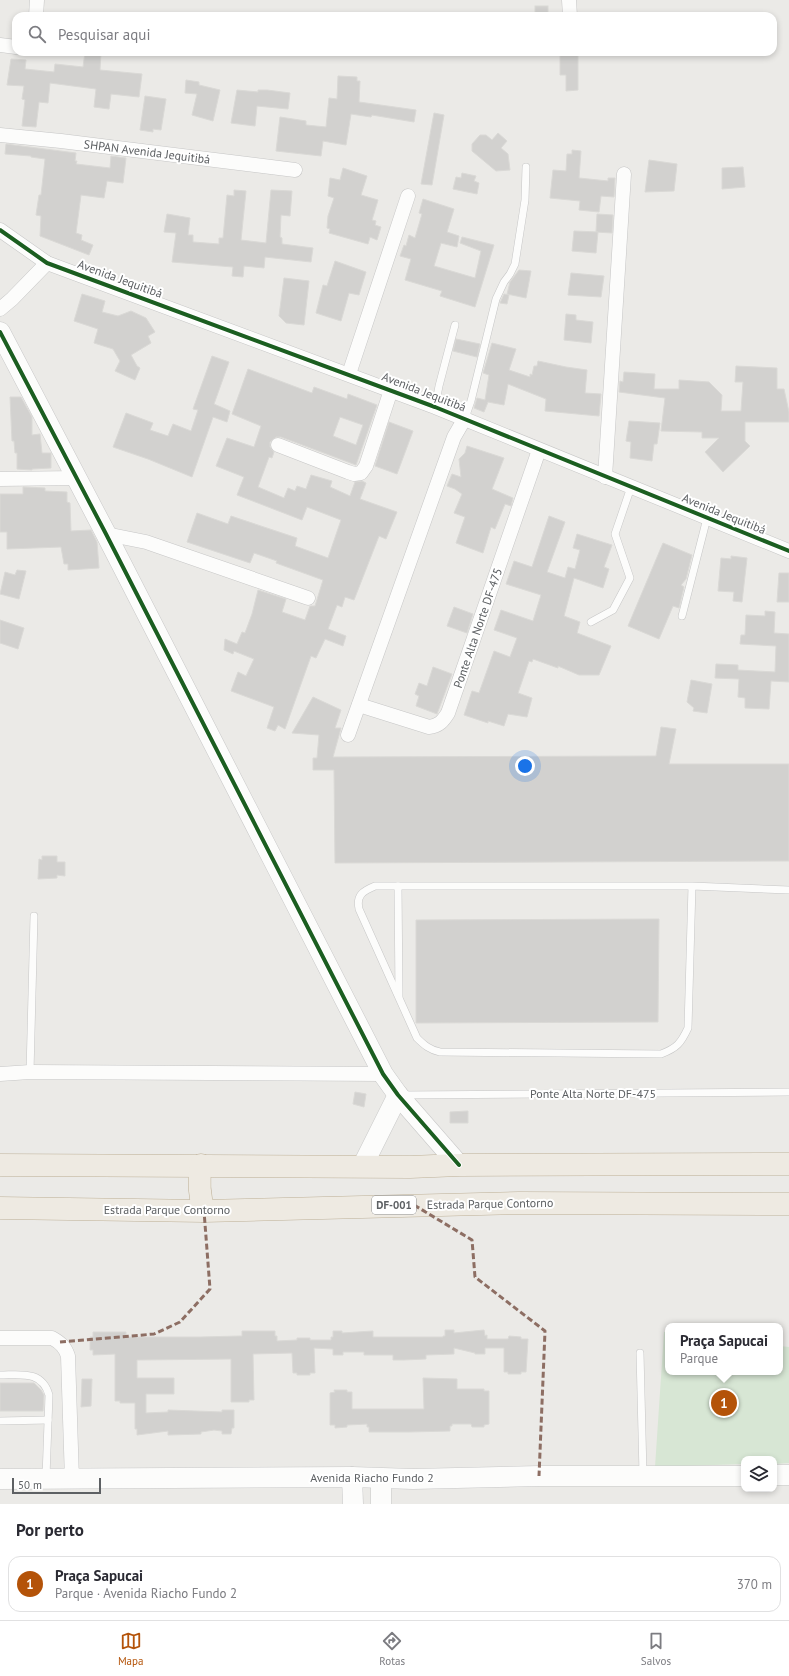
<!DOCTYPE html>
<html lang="pt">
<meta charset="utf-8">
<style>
body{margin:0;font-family:"PT Sans",sans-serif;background:#f7f7f7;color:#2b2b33}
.controls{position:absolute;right:12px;bottom:12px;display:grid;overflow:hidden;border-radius:8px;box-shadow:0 2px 6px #0003}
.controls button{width:36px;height:36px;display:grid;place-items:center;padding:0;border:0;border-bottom:1px solid #e1e1e2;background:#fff;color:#2b2b33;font:20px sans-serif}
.scale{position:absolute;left:12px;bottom:10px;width:89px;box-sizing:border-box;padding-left:4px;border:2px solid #5d6063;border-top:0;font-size:11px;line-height:14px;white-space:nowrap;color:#5d6063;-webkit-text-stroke:3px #fff;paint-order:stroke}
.you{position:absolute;left:525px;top:766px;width:14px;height:14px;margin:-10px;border:3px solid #fff;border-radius:50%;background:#1a73e8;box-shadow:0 0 0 6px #1a73e833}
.badge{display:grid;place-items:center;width:26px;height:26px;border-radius:50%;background:#b45309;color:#fff;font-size:13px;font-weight:700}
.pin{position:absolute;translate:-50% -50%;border:2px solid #fff;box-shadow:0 1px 4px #0006}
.popup{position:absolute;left:665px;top:1323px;width:118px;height:52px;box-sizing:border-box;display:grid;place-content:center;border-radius:8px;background:#fff;filter:drop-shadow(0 1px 3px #0005);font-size:13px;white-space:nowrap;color:#7c7c81}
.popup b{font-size:15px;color:#2b2b33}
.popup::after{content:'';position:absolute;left:50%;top:100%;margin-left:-8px;border:8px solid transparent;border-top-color:#fff}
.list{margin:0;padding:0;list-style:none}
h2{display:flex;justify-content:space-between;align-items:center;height:52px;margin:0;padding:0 16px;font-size:17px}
h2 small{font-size:13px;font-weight:400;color:#7c7c81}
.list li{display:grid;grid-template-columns:26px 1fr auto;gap:12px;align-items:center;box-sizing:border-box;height:56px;margin:0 8px 8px;padding:0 8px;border:1px solid #e1e1e2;border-radius:12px}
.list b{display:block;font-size:15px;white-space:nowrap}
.list p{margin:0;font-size:13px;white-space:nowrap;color:#7c7c81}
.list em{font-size:13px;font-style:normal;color:#7c7c81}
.icon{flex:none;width:22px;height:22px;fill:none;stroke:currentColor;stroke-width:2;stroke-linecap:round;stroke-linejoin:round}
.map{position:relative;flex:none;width:789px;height:1504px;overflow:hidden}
.search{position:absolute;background:#fff;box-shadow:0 2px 6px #0003;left:12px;right:12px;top:12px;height:44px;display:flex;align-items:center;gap:10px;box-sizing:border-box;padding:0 14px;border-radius:12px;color:#7c7c81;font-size:15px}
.sheet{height:116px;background:#fff}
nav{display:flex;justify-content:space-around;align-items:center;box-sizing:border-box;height:56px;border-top:1px solid #e1e1e2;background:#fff;font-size:11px;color:#7c7c81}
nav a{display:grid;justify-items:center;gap:2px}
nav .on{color:#b45309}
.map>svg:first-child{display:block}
.green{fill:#d7e6d4}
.building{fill:#d2d1cf;stroke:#dad9d6;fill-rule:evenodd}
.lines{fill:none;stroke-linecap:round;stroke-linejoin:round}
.lane-casing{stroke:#c6c6c6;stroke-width:8}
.street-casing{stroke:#c6c6c6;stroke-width:15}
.secondary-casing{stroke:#c8c8c8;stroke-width:21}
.highway-casing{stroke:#beb198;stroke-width:23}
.lane{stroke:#fcfcfb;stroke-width:7}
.street{stroke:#fcfcfb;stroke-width:14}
.secondary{stroke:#fcfcfb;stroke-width:20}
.highway{stroke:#eeeae2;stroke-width:22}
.quiet{stroke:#8d6e63;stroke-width:3;stroke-dasharray:6 3;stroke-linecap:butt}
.cycleway-casing{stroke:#fff;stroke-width:6}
.cycleway{stroke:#1b5e20;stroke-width:4}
.labels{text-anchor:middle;stroke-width:4;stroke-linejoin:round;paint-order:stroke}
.shield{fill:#fff;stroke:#8e9092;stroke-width:1}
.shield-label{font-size:11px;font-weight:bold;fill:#5d6063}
.street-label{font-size:12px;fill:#5d6063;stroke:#fff}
</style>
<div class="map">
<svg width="789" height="1504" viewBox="0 0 789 1504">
<rect width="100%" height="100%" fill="#ebeae7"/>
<path class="green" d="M664,1332H668V1372H780V1346L789,1347V1463L774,1464V1459H744V1464L655,1467Z"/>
<g class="building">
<rect x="535" y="6" width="13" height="10"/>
<path d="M85,52H101L100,70L142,74L139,97L111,94L109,109L94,107L96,89L50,83L48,103L39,102L36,127L22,126L25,100L22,99L24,86L7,85L11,59L26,60L25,69L54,72L55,64L83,67Z"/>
<path d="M560,52H578V90L566,91V75H560Z"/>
<path d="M338,76L357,77V81H360L359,102L416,110L414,122L372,115L371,117L351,114L346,145L323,141L321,156L276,151L280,117L306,121V125L326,127L329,98L337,99Z"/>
<path d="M186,80L199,82V85L220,90L213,121L192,115L197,94L185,93Z"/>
<path d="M237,90L258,92V90H267L290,93L288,109L257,106L255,126L231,123Z"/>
<path d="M145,96L166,99L161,130L153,129V132L140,130Z"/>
<path d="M434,113L444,115L432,185L421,184Z"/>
<path d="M498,133L507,141L501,148L508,154L510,170L496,171L472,151V144L480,135H486L492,140Z"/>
<path d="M6,144L76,153L75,161H77L76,164L110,168L111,156L126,158L123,183L107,181L104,198L81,195L76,233L82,235L81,240L93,245L89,255L40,236L41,216L36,215L39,195H41L45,159L31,157V156L5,154Z"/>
<path d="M572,150L581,151L579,178L608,181V178H615L614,197L601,196L599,212L579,210L580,201L550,198L553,170L566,171L567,154H572Z"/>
<path d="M649,160L677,164L674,191L645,192Z"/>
<path d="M743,167L745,187L722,189V168Z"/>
<path d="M343,168L367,176L361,195L378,200L372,220L376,221L375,225L381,227L377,240L370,237L368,244L329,233L330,229L327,228L328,216L334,198L328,196L330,178L340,180Z"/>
<path d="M462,173L476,176L474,181L479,183L477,194L453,189L456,177L461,178Z"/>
<path d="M234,190L246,191L241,240L266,243L271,190L292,191L290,216L281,215L280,237L282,238V244L313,248L311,262L265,257L264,268L244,266L243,277L232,276L233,267L172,262L176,233L164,232L167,214L190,218L188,235H193V242L219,244V238H223L227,195L234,196Z"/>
<path d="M423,199L454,209L447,232L459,236L457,247L441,243L434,266L475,278L481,251L460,243L462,237L494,245L475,307L440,296L442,291L405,280L411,259L400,256L404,245L406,246L409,235L415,238L422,214L419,213Z"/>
<path d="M597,214L613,215L612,233L596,232Z"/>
<path d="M574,231L598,232L596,253L572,251Z"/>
<path d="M335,261L366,272L359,295L349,293L341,321L316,313L323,285L327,286Z"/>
<path d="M519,270L531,271L526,298L507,294L510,282Z"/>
<path d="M571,273L604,276L601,297L568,295Z"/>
<path d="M284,278L309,281L304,325L286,323L279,316Z"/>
<path d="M82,294L105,301L102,312L118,316L131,311L146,318L155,332L148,336L151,343L131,355L137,366L140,368L135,380L115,371L120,361L113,349L94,343L98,329L74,321Z"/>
<path d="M504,294L509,295L507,304L500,303Z"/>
<path d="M566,314L576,315V320L593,322L591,343L564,340Z"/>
<path d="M456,339L480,344L477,357L453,351Z"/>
<path d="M492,343L516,349L509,370L530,377V374L532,375L534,366H537L538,361L566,367L587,370L585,393L601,394L599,416L545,411L546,399L508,384L504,405L488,402L484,412L474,408L477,398L485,400L489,375L483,373Z"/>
<path d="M212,356L229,362L214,404L230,411L227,422L213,417L192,477L148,459L113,447L126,413L153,423L150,430L168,436L173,424L191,431L198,410L193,409Z"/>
<path d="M736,366L777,368V389H784L789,412V422H745V441L750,446L723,472L705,452L719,438H702V432L661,431L665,398L619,392L620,381L623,382L624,372L655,374L654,389H679V380L709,382L722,395L721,411H741L743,382H735Z"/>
<path d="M248,369L312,393L314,387L347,399L348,394L377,405L356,465L281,437H276L270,442V447L274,452L272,458L269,457L258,487L284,498L288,488L295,491L297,486L306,489L311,475L332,481L330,487L350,496L355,482L362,481L366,483L360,499L397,512L386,539L379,536L354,600L345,597L342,607L337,605L328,629L346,636L343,646L325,639L316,658L311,656L285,729L278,725L275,731L267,728L274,707L231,691L238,672L246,676L254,659L234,651L233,654L224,650L225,639L237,644L242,632L245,633L252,614L258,590L286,599L282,612L305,620L310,606H315L323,580L276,563L277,561L254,553L250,563L187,542L197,513L228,524L231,516L297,538L295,546L328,558L341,520L307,507L302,520L237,495L244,477L216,466L227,438L254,447L261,426L232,414ZM340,417L363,425L356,445L333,436Z"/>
<path d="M10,397H21L32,417V435L40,434L42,453H51V468L32,469V470L17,469V453H15L14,441H12Z"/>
<path d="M629,421L660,423L657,444H654L652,461L630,458L631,442L626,441Z"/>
<path d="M389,422L413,431L397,474L375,466Z"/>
<path d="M467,446L504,458L492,489L513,498L511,506L505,504L495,529L491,527L483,553L456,543L465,517L454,513L462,494L455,489L447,486L452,474L461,477L459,459L465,453Z"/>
<path d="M23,487L45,488V491L67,492V502L70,503L71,531L91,530L97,542L99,568L68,570V564H64L61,547L7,549V532H0V494H23Z"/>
<path d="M549,516L565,522L547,572L565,578L568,567L575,569L580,550L573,548L577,534L612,545L604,567L609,569L603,588L574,578L564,616L580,622L577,633L611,646L599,675H579L558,666V668L533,659L532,662L529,661L518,693L532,698L527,717L508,714L504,726L488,721V723L464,715L472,691L479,693L494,651L510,657L517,638L494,630L501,610L533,621L541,595L506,584L514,561L532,567Z"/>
<path d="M663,543L692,555L686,579L681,585L684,587L679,608L673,606L659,639L628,626Z"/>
<path d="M731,556L747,558L742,602L733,601L734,592L718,591L721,558L731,559Z"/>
<path d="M17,570L26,571L19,599L0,594L5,572L15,575Z"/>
<path d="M779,573H789V602H777Z"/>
<path d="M454,607L473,614L467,633L447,626Z"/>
<path d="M765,611L775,612L774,633L789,634V682L771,681L769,709L745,708V698L738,697L739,679L715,678L716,664L738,665V670L775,672L776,646L740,644L741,635H745L746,615L765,616Z"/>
<path d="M0,620L24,628L18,649L0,643Z"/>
<path d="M433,667L452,674L437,714L416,706L419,696L415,694L419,683L427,686Z"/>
<path d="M691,680L712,684L707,713L693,711L694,708L687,702Z"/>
<path d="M313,697L341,710L335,728H341L333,757L656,756L661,727L676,729L669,764H789V861L335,863L334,770H313V758H317L319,735L292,733Z"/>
<path d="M42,856H57V862H65V876L57,875V878L38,879L39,859L42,860Z"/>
<path d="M659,919L658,1022L416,1023V920Z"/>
<path d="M355,1092L366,1094L364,1107L353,1104Z"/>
<path d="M468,1111V1123H450V1112Z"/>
<path d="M445,1330H454V1333L484,1330L485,1336L487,1335V1339H508L509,1336L521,1337V1339H528L526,1372H521V1374H508V1372H504V1348H485V1354H475V1353L454,1348V1354L426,1355V1359L403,1360H393V1355H364V1352H343V1355H333V1349L314,1348L315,1373H310V1375H297V1373H293L292,1353L253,1354L254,1400H249V1402H231V1359L137,1360V1378H174V1394H146V1413L168,1412V1410L222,1412V1410H234V1428H232L231,1434H222V1431L214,1430L201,1432V1434L168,1435V1431L137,1435V1429H135V1403H120V1401H115V1354L93,1355V1350H90V1337H93V1332H126V1336L128,1337H201L240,1336H242V1331H275V1336H277V1341L297,1340V1338H310V1340H331V1337H333V1331H342V1333L373,1331V1337H443V1336H445Z"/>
<path d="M423,1378L457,1379V1389H484V1391H489V1424L484,1425V1427H472L471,1424H452V1426H450V1431L408,1432H369V1427H367V1424L347,1425V1427L335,1428V1425H330V1393L335,1392L334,1390H347V1392H352V1409H424Z"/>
<path d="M82,1379H92L91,1406L81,1407Z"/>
<path d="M0,1383H34L41,1390L44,1395L43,1411H0Z"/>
</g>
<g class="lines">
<g class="lane-casing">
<g id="lane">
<path d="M435,407L439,386L455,325"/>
<path d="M465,418L471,401L496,299L504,282L510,274L515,264L525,200L526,167"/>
<path d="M682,616L707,518"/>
<path d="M591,622L613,610L630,578L615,534L631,487"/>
<path d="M398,886L399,996"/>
<path d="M692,886L688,1028C681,1043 677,1048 661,1054L440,1052C430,1050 424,1045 417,1038L359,909C356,895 363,891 375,886H692L789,890"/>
<path d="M30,1072L34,916"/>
<path d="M403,1095L789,1092"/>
<path d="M640,1353L643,1474"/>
<path d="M0,1375C20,1375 42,1370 49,1395L46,1477"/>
<path d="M0,1421L48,1420"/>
</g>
</g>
<g class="street-casing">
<g id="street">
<path d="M569,0L570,16"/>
<path d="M36,16L37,0"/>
<path d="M0,45L16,47"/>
<path d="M0,135L61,141L295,170"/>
<path d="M0,230L47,263L435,407L789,551"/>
<path d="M0,309L12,299L47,263"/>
<path d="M349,374L408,196"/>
<path d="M278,445L348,472L354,474L361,473L366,466L391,390"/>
<path d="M605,477L624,174"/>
<path d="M0,479L76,478"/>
<path d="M106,534L146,542L308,598"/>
<path d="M359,705L429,727C439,726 443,721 448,713L539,450"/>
<path d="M348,735L454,437L465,418"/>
<path d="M0,1074L30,1072L383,1074"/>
<path d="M0,1338H52C61,1343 65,1347 68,1356L72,1480"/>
</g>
</g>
<g class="secondary-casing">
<g id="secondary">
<path d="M0,332L106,534L383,1074L398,1095L459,1165"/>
<path d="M363,1165L398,1095"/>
<path d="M774,1475H789"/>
<path d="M352,1477L353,1504"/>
<path d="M0,1479L352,1477L413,1479L539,1476H744"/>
<path d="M381,1504V1479"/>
</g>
</g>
<g class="highway-casing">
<g id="highway">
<path d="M0,1165L410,1167L459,1165L789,1164"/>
<path d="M201,1165C198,1182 199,1195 204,1211"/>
<path d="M0,1208L204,1211L519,1203L789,1204"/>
</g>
</g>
<use href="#lane" class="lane"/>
<use href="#street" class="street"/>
<use href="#secondary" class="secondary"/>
<use href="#highway" class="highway"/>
<g class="quiet">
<path d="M414,1205L472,1240L475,1277L545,1331L539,1476"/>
<path d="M60,1342L154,1334L180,1322L210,1289L204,1211"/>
</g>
<g class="cycleway-casing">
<g id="cycleway">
<path d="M0,230L47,263L435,407L789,551"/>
<path d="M0,332L106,534L383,1074L398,1095L459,1165"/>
</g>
</g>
<use href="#cycleway" class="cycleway"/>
</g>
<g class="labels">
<rect class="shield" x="372" y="1196" width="44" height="18" rx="3"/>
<g class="shield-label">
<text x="394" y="1209">DF-001</text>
</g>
<g class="street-label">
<text transform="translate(147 152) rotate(7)" y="4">SHPAN Avenida Jequitibá</text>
<text transform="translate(120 279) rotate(20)" y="4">Avenida Jequitibá</text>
<text transform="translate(424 392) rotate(21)" y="4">Avenida Jequitibá</text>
<text transform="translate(724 514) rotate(22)" y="4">Avenida Jequitibá</text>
<text transform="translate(478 628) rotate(-71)" y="4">Ponte Alta Norte DF-475</text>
<text x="593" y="1098">Ponte Alta Norte DF-475</text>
<text transform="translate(490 1204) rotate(-1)" y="4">Estrada Parque Contorno</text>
<text x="167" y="1214">Estrada Parque Contorno</text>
<text x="372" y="1482">Avenida Riacho Fundo 2</text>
</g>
</g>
</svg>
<div class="controls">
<button><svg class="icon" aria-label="layers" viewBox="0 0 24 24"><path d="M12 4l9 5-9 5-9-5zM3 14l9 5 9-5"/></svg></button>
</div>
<div class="scale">50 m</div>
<div class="you"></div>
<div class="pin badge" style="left:724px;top:1403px">1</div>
<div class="popup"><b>Praça Sapucai</b>Parque</div>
<div class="search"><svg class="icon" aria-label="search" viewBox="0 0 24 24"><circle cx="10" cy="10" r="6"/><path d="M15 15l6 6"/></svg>Pesquisar aqui</div>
</div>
<section class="sheet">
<h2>Por perto<small></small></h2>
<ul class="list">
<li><span class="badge">1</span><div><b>Praça Sapucai</b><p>Parque · Avenida Riacho Fundo 2</p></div><em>370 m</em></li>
</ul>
</section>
<nav>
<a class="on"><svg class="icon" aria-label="map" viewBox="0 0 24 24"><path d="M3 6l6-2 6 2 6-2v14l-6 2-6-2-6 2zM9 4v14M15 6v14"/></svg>Mapa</a>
<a><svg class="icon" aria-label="directions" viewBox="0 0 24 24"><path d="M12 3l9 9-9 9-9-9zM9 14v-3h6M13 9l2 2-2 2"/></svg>Rotas</a>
<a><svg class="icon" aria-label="saved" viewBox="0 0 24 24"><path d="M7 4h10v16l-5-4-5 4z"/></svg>Salvos</a>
</nav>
